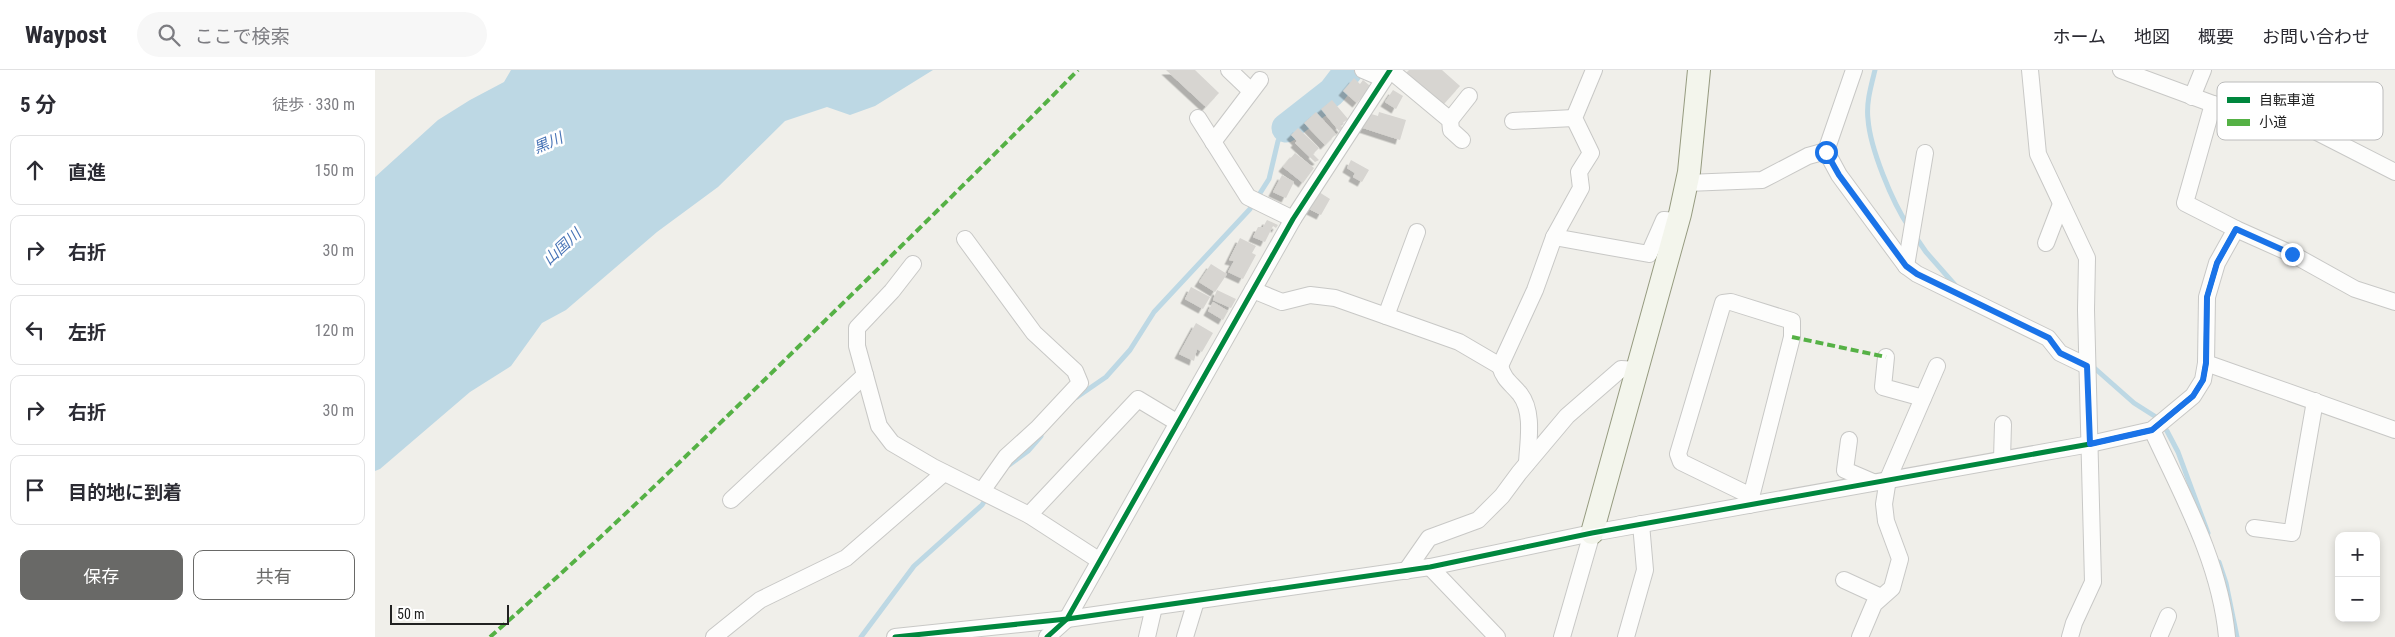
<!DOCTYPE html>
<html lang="ja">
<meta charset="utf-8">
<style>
body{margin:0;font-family:"Roboto Condensed","Noto Sans JP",sans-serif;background:#f7f7f7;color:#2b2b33}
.controls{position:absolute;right:15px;bottom:15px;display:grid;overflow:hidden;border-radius:10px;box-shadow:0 2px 8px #0003}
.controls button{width:45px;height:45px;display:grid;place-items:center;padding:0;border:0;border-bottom:1px solid #e1e1e2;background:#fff;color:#2b2b33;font:25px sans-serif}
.scale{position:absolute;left:15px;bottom:12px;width:119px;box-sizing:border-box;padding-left:5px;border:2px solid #212121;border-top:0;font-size:14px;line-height:18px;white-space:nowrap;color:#212121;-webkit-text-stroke:4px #fff;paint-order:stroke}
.stop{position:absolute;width:15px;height:15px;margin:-11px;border:4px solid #1a73e8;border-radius:50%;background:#fff}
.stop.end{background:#1a73e8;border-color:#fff;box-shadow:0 1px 5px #0008}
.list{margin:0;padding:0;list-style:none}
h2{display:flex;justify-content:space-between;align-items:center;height:65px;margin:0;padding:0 20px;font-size:21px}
h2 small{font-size:16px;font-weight:400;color:#7c7c81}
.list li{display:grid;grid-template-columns:32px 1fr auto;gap:15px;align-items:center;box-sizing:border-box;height:70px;margin:0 10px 10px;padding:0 10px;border:1px solid #e1e1e2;border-radius:10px}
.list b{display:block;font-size:19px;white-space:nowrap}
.list em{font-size:16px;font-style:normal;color:#7c7c81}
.actions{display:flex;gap:10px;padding:15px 20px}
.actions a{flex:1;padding:11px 0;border:1px solid #696967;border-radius:10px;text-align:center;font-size:18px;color:#696967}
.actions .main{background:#696967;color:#fff}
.icon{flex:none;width:28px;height:28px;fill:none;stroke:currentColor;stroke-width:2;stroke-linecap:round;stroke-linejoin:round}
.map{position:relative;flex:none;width:2020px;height:567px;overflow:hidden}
header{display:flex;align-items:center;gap:30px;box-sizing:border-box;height:70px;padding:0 25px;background:#fff;border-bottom:1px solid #e1e1e2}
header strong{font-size:24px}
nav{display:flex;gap:28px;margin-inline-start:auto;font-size:18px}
.search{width:350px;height:45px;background:#f7f7f7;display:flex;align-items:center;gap:12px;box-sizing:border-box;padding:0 18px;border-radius:28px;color:#7c7c81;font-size:19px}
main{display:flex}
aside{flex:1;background:#fff}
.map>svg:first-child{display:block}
.water{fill:#bdd8e4}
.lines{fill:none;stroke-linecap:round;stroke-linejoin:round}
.stream{stroke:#bdd8e4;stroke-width:5}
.river{stroke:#bdd8e4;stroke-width:29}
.building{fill:#d7d5d1;filter:url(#shadow)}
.street-casing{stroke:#c8c8c6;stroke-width:18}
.secondary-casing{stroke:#969b80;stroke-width:24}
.street{stroke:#fdfdfc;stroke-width:16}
.secondary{stroke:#f3f5ec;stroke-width:22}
.quiet{stroke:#55b145;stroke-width:4;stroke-dasharray:8 4;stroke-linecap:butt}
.cycleway-casing{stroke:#fff;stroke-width:8}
.cycleway{stroke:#00873e;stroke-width:5}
.route{stroke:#1a73e8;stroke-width:6}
.labels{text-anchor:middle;stroke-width:5;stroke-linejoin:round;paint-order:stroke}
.water-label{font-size:15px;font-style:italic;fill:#4874b6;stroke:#fff}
.key{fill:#fff;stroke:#bcbcbc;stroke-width:1}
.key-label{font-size:14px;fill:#212121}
</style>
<header>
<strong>Waypost</strong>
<div class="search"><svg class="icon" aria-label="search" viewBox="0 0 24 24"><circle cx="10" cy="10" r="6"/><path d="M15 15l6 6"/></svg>ここで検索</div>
<nav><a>ホーム</a><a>地図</a><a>概要</a><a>お問い合わせ</a></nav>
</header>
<main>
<aside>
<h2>5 分<small>徒歩 · 330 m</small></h2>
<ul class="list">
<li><svg class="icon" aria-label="ahead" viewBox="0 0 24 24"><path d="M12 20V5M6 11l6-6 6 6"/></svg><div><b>直進</b></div><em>150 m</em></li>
<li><svg class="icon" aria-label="right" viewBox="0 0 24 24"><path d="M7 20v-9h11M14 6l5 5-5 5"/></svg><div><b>右折</b></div><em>30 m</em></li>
<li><svg class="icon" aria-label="left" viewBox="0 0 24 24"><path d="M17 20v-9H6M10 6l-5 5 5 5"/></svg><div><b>左折</b></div><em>120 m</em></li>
<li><svg class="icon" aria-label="right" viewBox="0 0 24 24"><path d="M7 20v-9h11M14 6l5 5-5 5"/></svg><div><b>右折</b></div><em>30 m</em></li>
<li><svg class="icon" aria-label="arrive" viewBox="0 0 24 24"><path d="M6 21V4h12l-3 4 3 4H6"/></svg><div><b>目的地に到着</b></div></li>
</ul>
<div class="actions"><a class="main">保存</a><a>共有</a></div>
</aside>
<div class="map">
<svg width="2020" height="567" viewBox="0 0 2020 567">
<defs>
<filter id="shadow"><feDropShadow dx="-4.5" dy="4.5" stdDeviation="0" flood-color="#0004"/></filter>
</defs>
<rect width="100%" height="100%" fill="#f0efea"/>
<path class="water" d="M136,0H558L500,36L475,45L452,37L410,51L343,117L282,162L191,240L167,253L136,296L95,322L5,399L0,401V107L63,50L95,30L129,12Z"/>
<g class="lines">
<g class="stream">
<path d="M1500,0C1496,16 1491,33 1493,49C1495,78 1517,132 1534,157"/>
<path d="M1540,166L1551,182L1580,215"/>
<path d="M1716,295L1759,333L1781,347L1792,361L1803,382L1833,463"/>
<path d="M702,327L731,307L755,280L779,242L875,139L894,109L903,71L911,58"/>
<path d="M634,395L653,381L666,366"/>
<path d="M1844,492L1851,513L1862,567"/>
<path d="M486,567L539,496L607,435L612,427"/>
</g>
<path class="river" d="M911,58L957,22L974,0"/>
</g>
<g class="building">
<path d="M791,0H820L844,23L831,37Z"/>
<path d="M1034,0H1067L1085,16L1067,36L1030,4Z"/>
<path d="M979,8L985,14L988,10L994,15L998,14L982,33L968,21Z"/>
<path d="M1018,20L1028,26L1021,39L1010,32Z"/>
<path d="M957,30L973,49L965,55L968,58L964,61L946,39Z"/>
<path d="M941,42L961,64L950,75L929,53Z"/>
<path d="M1004,42L1031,50L1025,70L988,58L993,43L1003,46Z"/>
<path d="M923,58L944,78L938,84L944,90L940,92L920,73L922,71L916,65Z"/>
<path d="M920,83L939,98L928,113L908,97Z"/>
<path d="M976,90L994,100L987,112L978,107L980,103L972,98Z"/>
<path d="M907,105L919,112L911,128L898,122Z"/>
<path d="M944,122L955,129L946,145L934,139Z"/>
<path d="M892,150L903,155L901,158L898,156L890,172L878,167L883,157H888Z"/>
<path d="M865,168L881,176L877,183L881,185L868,209L853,202L859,191L854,190Z"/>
<path d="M836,194L852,204L840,222L824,212Z"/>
<path d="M816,217L835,227L828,239L810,229Z"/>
<path d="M842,220L861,229L856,238L838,230Z"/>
<path d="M838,232L853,241L848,250L833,241Z"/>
<path d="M821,253L838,263L827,282L822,279L819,291L804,284Z"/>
</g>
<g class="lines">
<g class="street-casing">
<g id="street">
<path d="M854,0L876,21"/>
<path d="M988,0L1009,9"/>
<path d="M1015,0L1075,50L1076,60L1087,70"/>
<path d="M1479,0L1451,81L1464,105L1531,196L1542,204L1673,268L1685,283L1712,296"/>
<path d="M1655,0L1663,84L1712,188L1711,240L1718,512L1699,553L1695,567"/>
<path d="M1746,0L1838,34L1930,56L2020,102"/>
<path d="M1817,27L1828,0"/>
<path d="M1838,34L1810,133L1861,159L1917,184L1980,219L2020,232"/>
<path d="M823,48L873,127L918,149"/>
<path d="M1075,50L1094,26"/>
<path d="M1138,51L1199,48"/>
<path d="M838,72L885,10"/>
<path d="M1312,113L1387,110L1433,86L1451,81"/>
<path d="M1179,167L1206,118L1204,102L1216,83L1199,48L1219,0"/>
<path d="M590,169L659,263L700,301L705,313L663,358L631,387L607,421"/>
<path d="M1671,173L1686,134"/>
<path d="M538,194L517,221L482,258V276L504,356L517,373L558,397L654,445L725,491"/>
<path d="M1531,196L1550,83"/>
<path d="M878,220L907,232L935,225L960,228L1011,246L1042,162"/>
<path d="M1011,246L1084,272L1125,296L1160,220L1179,167L1274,184L1289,150L1303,151"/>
<path d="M1511,287L1508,317L1548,328"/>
<path d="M1831,293L2020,360"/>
<path d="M1125,296C1129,310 1136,313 1145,324C1159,342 1153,372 1152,393"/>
<path d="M1777,360C1808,427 1845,492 1852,567"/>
<path d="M1474,370L1470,400L1498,412"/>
<path d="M1627,389L1628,354"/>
<path d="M356,430L490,305"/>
<path d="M1374,435L1417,267V251L1356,232L1348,233L1303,384L1306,392L1376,426"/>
<path d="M654,445L763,329L803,353"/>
<path d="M1879,458L1917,463L1940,331"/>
<path d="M1055,497L1122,567"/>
<path d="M1031,501L1054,468L1103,450L1127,426L1144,403L1192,346L1246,299L1262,300"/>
<path d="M1469,510L1506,527"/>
<path d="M339,567L385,530L471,488L569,403"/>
<path d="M520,567L692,549L1055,497L1217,463L1715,374L1777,360L1818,326L1828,310L1831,293L1832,227L1842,193L1861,159"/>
<path d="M672,567L692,549L918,149L1015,0"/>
<path d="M772,567L779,537"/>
<path d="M810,567L821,531"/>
<path d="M1187,567L1217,463"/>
<path d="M1251,567L1270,500L1266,454"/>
<path d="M1485,567L1499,534L1517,518L1525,489L1511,451L1509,434L1513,409L1562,296"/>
<path d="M1784,567L1793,546"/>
</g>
</g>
<g class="secondary-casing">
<path id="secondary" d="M1217,463L1305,144L1314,102L1324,0"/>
</g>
<use href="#street" class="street"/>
<use href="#secondary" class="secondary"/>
<g class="quiet">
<path d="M1417,267L1511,287"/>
<path d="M115,567C220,475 320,378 420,280C515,187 610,95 703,0"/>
</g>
<g class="cycleway-casing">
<g id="cycleway">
<path d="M520,567L692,549L1055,497L1217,463L1715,374L1777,360L1818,326L1828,310L1831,293L1832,227L1842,193L1861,159"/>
<path d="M672,567L692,549L918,149L1015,0"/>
</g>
</g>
<use href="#cycleway" class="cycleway"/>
</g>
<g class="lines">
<path class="route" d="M1451,82L1464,105L1531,196L1542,204L1674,268L1685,283L1712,296L1715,374L1777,360L1818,326L1828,310L1831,293L1832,227L1842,193L1861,159L1917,184"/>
</g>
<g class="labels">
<g class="water-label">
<text transform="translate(173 73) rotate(-23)" y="5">黒川</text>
<text transform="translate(187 177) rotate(-43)" y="5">山国川</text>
</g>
</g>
<rect x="1842" y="12" width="166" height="58" rx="8" class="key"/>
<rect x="1852" y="27" width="23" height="6" fill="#00873e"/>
<rect x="1852" y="49" width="23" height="7" fill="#55b145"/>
<g class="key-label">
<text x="1884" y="35">自転車道</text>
<text x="1884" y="57">小道</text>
</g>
</svg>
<div class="controls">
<button>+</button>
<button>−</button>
</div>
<div class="scale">50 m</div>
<div class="stop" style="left:1451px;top:82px"></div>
<div class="stop end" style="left:1917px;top:184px"></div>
</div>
</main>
